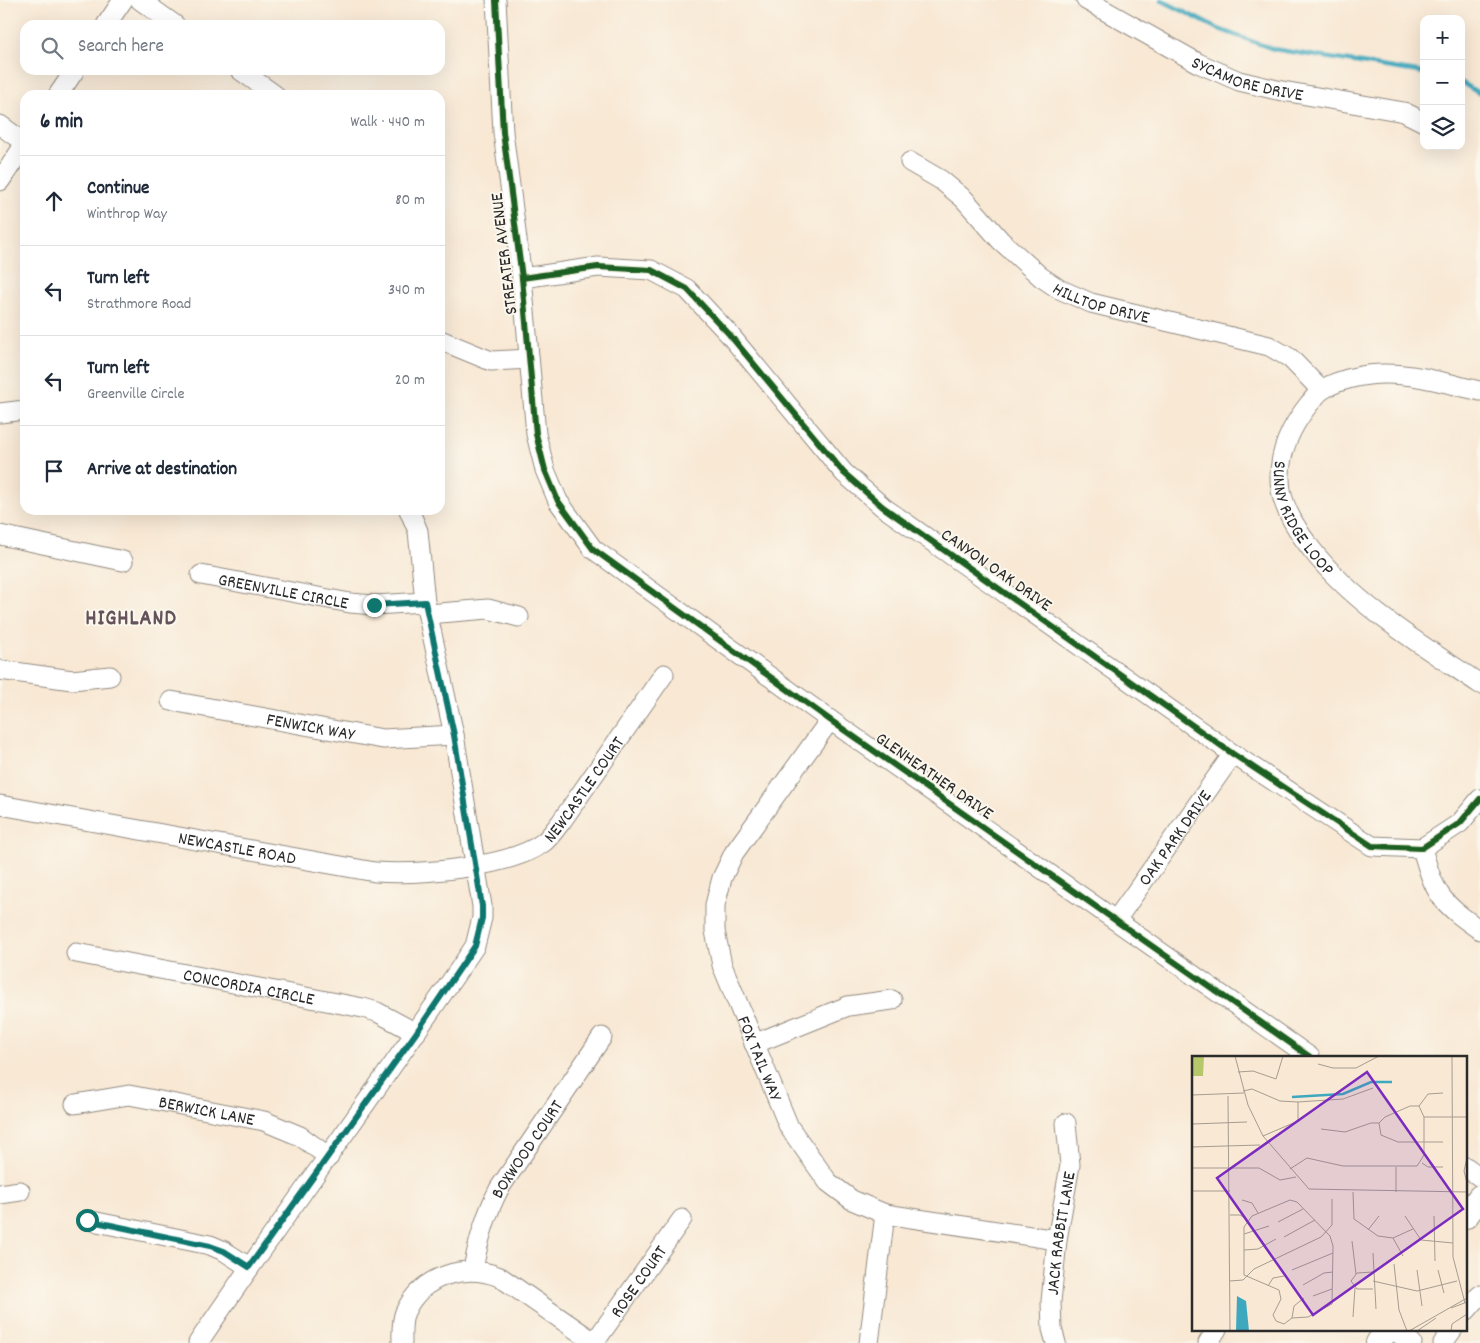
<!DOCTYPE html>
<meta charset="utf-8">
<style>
body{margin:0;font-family:Dekko,sans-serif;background:#f2f2f3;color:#1f2937}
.controls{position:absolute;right:15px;top:15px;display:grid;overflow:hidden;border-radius:10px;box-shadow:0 5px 20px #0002}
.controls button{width:45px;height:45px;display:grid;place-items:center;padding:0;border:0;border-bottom:1px solid #e0e1e3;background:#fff;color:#1f2937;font:25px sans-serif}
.stop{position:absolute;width:15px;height:15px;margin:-11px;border:4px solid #0f766e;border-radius:50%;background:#fff}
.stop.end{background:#0f766e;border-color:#fff;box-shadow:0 1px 5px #0008}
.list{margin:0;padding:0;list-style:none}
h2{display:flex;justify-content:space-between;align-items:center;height:65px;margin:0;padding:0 20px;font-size:21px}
h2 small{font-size:16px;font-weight:400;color:#747a83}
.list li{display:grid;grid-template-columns:32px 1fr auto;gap:15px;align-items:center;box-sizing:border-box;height:90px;padding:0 20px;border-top:1px solid #e0e1e3}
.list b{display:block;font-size:19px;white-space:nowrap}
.list p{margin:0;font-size:16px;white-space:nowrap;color:#747a83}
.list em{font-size:16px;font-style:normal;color:#747a83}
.icon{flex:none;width:28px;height:28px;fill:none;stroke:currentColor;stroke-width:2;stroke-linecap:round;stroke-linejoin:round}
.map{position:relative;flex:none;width:1480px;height:1343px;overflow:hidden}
.search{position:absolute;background:#fff;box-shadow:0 5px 20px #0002;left:20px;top:20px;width:425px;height:55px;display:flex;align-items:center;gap:12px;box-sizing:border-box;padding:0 18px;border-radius:15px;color:#747a83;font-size:19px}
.panel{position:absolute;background:#fff;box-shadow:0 5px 20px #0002;left:20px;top:90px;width:425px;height:425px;border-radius:15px}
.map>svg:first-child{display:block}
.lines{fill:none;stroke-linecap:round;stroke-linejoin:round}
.stream{stroke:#3ea8be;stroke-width:4.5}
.minor-casing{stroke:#928a80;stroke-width:21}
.major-casing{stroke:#928a80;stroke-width:26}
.minor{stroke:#fff;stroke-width:19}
.major{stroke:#fff;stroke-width:24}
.cycleway-casing{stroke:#fbf7ec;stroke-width:9}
.cycleway{stroke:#1b5e20;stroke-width:6}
.route{stroke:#0f766e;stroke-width:6}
.labels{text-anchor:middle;stroke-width:4;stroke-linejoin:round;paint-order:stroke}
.street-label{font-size:18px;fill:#2b2b2b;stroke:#fbf7ec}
.district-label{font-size:22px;font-weight:bold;letter-spacing:1px;fill:#64535b;stroke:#fbf7ec}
.inset-river{fill:none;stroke:#3ea8be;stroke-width:2.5}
.inset-road{fill:none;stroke:#a69c90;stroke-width:1}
.view{fill:#7b2cbf;fill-opacity:0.15;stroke:#7b2cbf;stroke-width:2.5}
.inset-edge{fill:none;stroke:#2b2b2b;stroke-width:2.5}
</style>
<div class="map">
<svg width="1480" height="1343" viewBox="0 0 1480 1343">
<rect width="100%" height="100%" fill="#fbf7ec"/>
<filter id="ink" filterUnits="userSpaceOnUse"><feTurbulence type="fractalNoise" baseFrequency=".02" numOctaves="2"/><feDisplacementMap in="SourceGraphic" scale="10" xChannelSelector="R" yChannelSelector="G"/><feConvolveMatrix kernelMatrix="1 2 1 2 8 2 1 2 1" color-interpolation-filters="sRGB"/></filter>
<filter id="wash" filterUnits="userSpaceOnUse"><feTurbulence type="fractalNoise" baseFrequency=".0096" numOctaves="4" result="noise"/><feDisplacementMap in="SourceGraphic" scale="20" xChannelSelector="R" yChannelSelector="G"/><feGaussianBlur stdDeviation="1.12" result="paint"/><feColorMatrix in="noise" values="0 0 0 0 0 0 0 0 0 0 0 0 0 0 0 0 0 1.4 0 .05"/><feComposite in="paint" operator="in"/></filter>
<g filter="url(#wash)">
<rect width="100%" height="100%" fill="#f8e8d4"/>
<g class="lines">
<g class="stream">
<path d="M1161,0L1216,28L1273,49L1424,73"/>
<path d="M1461,82L1480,94"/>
</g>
</g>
</g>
<g filter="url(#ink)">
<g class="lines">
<g class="minor-casing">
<g id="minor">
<path d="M140,0L175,25"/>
<path d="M496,0L503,132L522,278L536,434L545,470L558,501L593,549L830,720L1310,1057"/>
<path id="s1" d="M1086,0L1198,63L1239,81L1277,90L1404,112L1424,122"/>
<path d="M106,25L123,0"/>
<path d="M240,70L275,95"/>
<path d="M58,95L75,70"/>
<path d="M0,125L25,143"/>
<path id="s2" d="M910,162L941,180L964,199L1001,241L1041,277L1059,289L1091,303L1269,346L1290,358L1321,390"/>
<path d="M0,181L25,144"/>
<path d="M522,278L598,267L651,270L687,289L729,334L844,473L883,507L1233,754L1372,846L1422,848L1460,823L1480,799"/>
<path d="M440,340L491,361L529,359"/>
<path id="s3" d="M1480,391C1444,383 1405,370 1368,375C1354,377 1334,382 1322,390C1317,393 1313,400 1309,404C1289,429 1276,457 1281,490C1284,510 1300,535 1312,550C1356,606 1422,645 1480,684"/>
<path d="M0,413L25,410"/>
<path d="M0,535L123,561"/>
<path id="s4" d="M201,575L350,603L374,605L425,602"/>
<path d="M428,614L488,609L519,617"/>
<path d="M0,670L72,680L110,676"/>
<path id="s5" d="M171,701L383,739L454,735"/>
<path id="s6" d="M830,720L734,853L722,878L715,905V931L722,965L789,1127L828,1182L852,1200L885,1214L1057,1240"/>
<path id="s7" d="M0,805L375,872C417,875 510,868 544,842C550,837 556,828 561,822L664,674"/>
<path d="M1422,848C1435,895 1440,902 1480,930"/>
<path id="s8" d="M1116,920L1233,754"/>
<path id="s9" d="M76,953L363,1008L377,1012L416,1033"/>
<path d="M754,1044L848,1006L892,1000"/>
<path id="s10" d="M75,1104L129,1095L264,1121L300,1136L329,1157"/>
<path d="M1466,1167L1480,1177"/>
<path d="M0,1194L20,1191"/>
<path d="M87,1220L210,1245L224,1251L249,1267"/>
<path id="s11" d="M473,1270C478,1241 485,1216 499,1189L602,1037"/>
<path d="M1466,1311L1480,1295"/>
<path d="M1392,1329L1412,1343"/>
<path d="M198,1343C288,1209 385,1080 475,946L482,918V906L454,735L425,602L418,531L409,510"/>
<path d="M402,1343C402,1333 401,1321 405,1312C422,1275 465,1263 500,1277L594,1342"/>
<path id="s12" d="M594,1343L682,1219"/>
<path d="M869,1343L885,1214"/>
<path id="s13" d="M1056,1343L1052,1329L1051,1302L1057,1240L1070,1165L1066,1123"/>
<path d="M1208,1343L1217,1329"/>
<path d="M1443,1343L1453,1329"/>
</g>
</g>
<g class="major-casing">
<g id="major">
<path d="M1466,1216L1480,1197"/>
<path d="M1378,1343L1387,1329"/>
</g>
</g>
<use href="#minor" class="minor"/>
<use href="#major" class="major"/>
<g class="cycleway-casing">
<g id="cycleway">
<path d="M496,0L503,132L522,278L536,434L545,470L558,501L593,549L830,720L1310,1057"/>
<path d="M522,278L598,267L651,270L687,289L729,334L844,473L883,507L1233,754L1372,846L1422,848L1460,823L1480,799"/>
</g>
</g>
<use href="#cycleway" class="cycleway"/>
</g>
</g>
<g class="lines" filter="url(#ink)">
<path class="route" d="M87,1220L210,1246L224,1251L249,1267L416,1033L475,946L482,918V906L454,735L425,602L374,605"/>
</g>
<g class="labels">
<g class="street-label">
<text dy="6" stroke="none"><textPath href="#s1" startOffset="181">SYCAMORE DRIVE</textPath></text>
<text transform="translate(503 254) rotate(-97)" y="6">STREATER AVENUE</text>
<text dy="6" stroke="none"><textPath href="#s2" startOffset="242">HILLTOP DRIVE</textPath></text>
<text dy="6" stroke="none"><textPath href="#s3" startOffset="309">SUNNY RIDGE LOOP</textPath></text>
<text transform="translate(997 569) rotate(35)" y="6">CANYON OAK DRIVE</text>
<text dy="6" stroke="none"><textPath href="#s4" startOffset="84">GREENVILLE CIRCLE</textPath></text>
<text dy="6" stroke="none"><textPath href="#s5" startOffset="142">FENWICK WAY</textPath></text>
<text transform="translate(935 775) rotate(35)" y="6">GLENHEATHER DRIVE</text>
<text dy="6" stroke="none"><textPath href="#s7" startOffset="621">NEWCASTLE COURT</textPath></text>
<text dy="6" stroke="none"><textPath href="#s8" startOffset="101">OAK PARK DRIVE</textPath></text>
<text dy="6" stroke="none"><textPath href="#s7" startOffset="241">NEWCASTLE ROAD</textPath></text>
<text dy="6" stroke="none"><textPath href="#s9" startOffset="176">CONCORDIA CIRCLE</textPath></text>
<text dy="6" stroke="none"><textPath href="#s6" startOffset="381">FOX TAIL WAY</textPath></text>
<text dy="6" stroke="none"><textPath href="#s10" startOffset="134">BERWICK LANE</textPath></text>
<text dy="6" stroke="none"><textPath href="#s11" startOffset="134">BOXWOOD COURT</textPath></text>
<text dy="6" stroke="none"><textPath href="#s13" startOffset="111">JACK RABBIT LANE</textPath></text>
<text dy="6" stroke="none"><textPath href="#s12" startOffset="76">ROSE COURT</textPath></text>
</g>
<g class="district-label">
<text x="131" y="624">HIGHLAND</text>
</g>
</g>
<g transform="translate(1192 1056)">
<rect width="275" height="275" fill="#f8e8d4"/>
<path d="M0,0H12L11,20H0Z" fill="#b5c76a"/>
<path d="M45,240L54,245L57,275H44Z" fill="#3ea8be"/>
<path class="inset-river" d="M100,41L151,38L179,26H200"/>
<path class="inset-road" d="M43,0L56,49L71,80L117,133L275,136M260,0L261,201L273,247M126,8L141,12H164L187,0M46,16L61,15L84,23L91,0M51,35L60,33L88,45L106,46L151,43L181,32M0,39L52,37M36,40L38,275M227,50H218L193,61L187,67L189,79L206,86H251M227,50L236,38L251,37M232,61H275M0,68L55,66M129,73L153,76L179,67H187M71,80L106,65V46M0,91L68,89M275,102L272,115L275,127M230,107L236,111H251M0,112H67L88,124L104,121M98,113L115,102L151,110H225L232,99V61L227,50M0,135H38M161,136L162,163L186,180L201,182L221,173M204,136V111M50,144L60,147L66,157M38,159H48L55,163M213,160L229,184L261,187M242,160L243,205M86,166L111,153M176,174L187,160M52,178L77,170M92,181L123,164M201,182L211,200M160,185L164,218M52,194L66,193L84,183M181,197L184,253M202,208L207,254L215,275M100,214L141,197M225,214L230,250M246,214L252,237M181,216L165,217L159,225L165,233H181M38,225L51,224L62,213L129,181L140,169V143M181,225L225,235L265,225M111,229L132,217L141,216M76,230L81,222L92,220M121,240L140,233M259,252L275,246M161,261L163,232M92,268L84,265L81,259L89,243L87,234L52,219V171L60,160L98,144L105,146L138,180L141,190L140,248L116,261L100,262M92,268L100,262L102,250L112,242M217,275L275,242M225,275L244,262M259,275L260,268L275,258"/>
<path class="view" d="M175,16L271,153L121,259L25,122Z"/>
<rect width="275" height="275" class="inset-edge"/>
</g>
</svg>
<div class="controls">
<button>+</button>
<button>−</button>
<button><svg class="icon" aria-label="layers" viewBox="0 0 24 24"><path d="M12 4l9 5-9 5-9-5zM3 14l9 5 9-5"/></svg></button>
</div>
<div class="stop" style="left:87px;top:1220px"></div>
<div class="stop end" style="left:374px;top:605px"></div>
<div class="search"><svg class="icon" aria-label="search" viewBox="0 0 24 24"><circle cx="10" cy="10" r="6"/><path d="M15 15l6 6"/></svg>Search here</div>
<section class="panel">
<h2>6 min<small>Walk · 440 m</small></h2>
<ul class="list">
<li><svg class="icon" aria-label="ahead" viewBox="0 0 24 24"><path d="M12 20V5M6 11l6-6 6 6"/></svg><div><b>Continue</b><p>Winthrop Way</p></div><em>80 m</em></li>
<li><svg class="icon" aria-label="left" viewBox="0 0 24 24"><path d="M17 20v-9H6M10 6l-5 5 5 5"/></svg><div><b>Turn left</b><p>Strathmore Road</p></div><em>340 m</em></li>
<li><svg class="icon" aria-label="left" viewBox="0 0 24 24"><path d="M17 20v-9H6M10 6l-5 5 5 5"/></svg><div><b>Turn left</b><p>Greenville Circle</p></div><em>20 m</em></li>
<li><svg class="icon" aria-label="arrive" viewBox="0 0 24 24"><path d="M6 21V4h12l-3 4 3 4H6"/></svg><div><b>Arrive at destination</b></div></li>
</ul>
</section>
</div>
